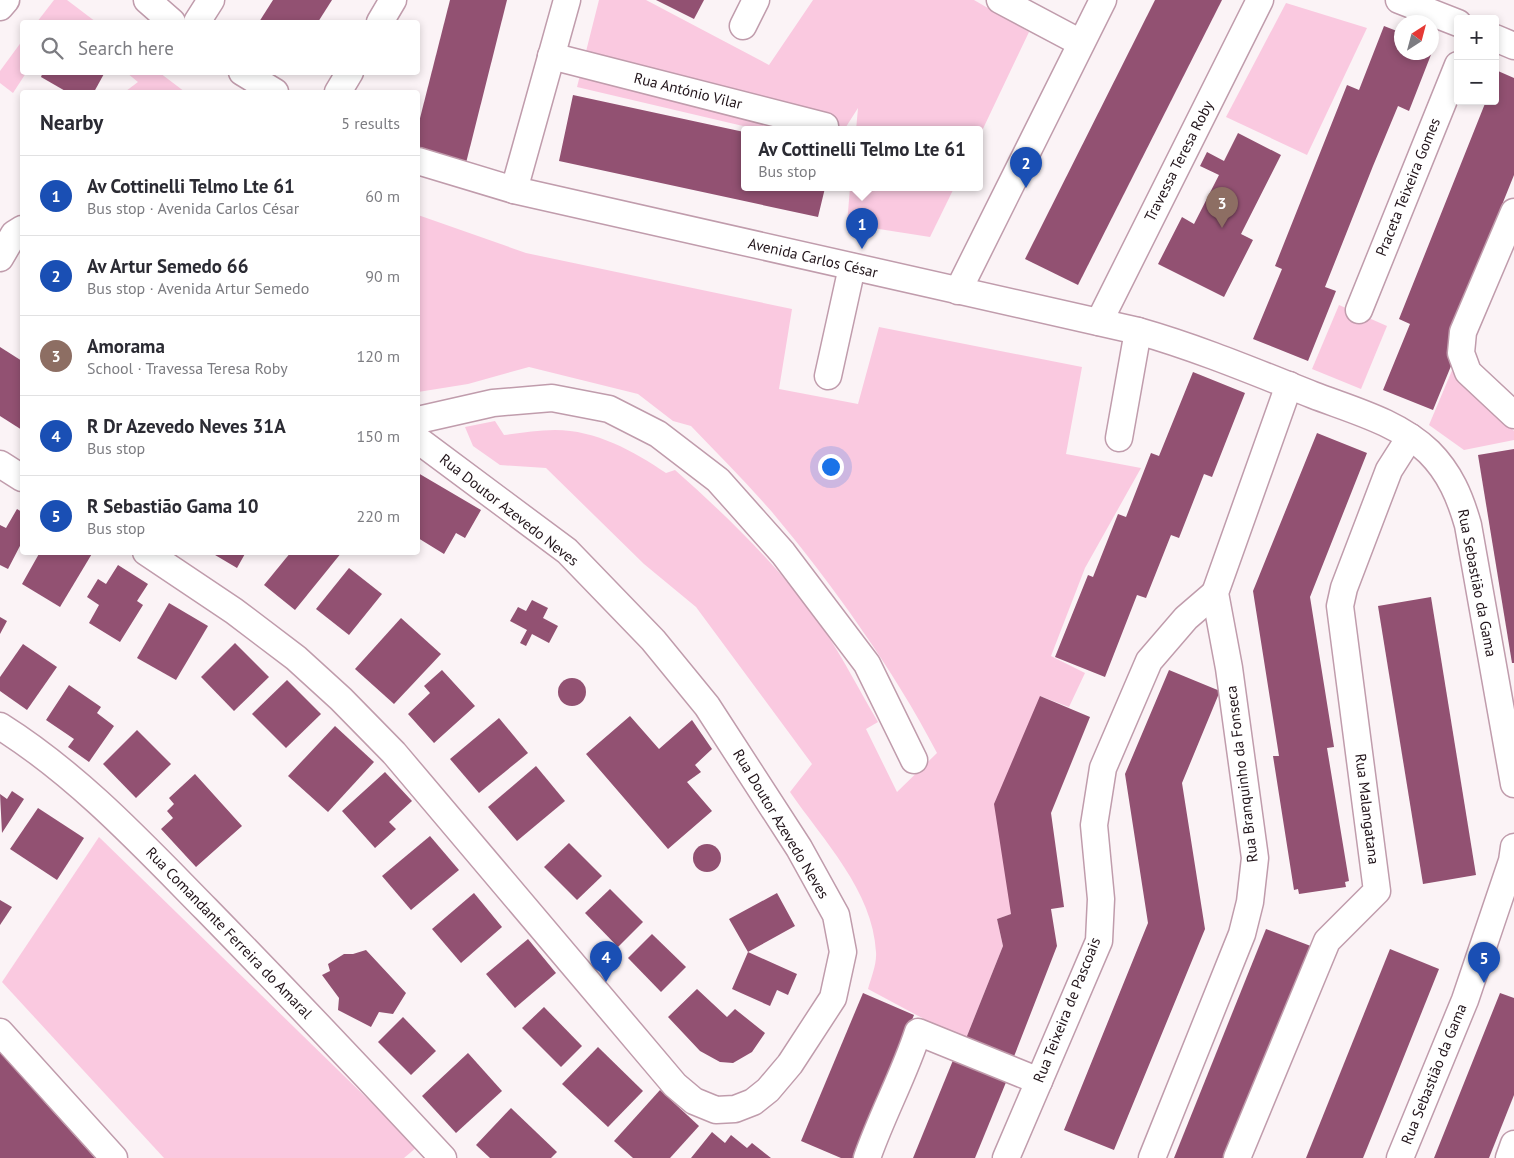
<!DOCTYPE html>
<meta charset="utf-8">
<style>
body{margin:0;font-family:"PT Sans",sans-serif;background:#f7f7f7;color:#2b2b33}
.controls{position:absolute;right:15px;top:15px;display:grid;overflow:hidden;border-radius:5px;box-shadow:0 2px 8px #0003}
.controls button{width:45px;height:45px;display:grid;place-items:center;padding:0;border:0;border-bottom:1px solid #e1e1e2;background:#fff;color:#2b2b33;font:25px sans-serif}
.compass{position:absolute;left:1394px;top:15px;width:45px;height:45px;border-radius:50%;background:#fff;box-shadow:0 2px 8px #0003;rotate:36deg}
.you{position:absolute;left:830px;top:466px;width:18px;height:18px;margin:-12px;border:4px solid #fff;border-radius:50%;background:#1a73e8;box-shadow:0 0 0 8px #1a73e833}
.badge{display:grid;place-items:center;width:32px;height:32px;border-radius:50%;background:#7c3aed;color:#fff;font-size:16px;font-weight:700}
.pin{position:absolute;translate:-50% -41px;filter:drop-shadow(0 1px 2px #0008)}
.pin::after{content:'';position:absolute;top:26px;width:18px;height:15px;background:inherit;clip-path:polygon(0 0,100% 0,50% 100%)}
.popup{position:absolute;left:741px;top:126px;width:242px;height:65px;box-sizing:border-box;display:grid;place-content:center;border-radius:5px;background:#fff;filter:drop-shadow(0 1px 4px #0005);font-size:16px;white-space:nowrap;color:#7c7c81}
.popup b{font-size:19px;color:#2b2b33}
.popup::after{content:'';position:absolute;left:50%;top:100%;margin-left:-10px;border:10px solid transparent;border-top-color:#fff}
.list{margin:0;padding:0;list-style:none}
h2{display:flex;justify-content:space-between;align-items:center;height:65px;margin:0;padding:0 20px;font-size:21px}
h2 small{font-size:16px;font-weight:400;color:#7c7c81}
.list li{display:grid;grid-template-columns:32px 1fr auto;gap:15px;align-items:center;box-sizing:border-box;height:80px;padding:0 20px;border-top:1px solid #e1e1e2}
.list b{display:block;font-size:19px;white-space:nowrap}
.list p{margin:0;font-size:16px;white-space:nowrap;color:#7c7c81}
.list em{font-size:16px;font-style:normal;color:#7c7c81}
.icon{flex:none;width:28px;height:28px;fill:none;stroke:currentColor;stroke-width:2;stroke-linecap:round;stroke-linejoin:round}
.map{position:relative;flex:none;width:1514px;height:1158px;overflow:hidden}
.search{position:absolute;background:#fff;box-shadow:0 2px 8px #0003;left:20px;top:20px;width:400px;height:55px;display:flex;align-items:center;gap:12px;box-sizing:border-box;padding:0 18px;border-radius:5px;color:#7c7c81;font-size:19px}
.panel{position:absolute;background:#fff;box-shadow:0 2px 8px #0003;left:20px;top:90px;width:400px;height:465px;border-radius:5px}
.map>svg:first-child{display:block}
.green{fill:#fac9e0}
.building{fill:#925172}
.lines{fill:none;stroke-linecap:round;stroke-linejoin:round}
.minor-casing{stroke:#c09cac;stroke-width:29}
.minor{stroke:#fff;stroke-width:26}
.labels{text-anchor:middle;stroke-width:4.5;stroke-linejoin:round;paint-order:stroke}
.street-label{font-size:15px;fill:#21141a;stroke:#fff}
</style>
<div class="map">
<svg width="1514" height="1158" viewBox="0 0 1514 1158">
<rect width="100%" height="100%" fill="#fbf3f6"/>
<g class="green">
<path d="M54,0H67L96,22H37Z"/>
<path d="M599,0H646L769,65L813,0H974L1029,32L980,135V130H856L858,108L844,130H760L577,87Z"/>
<path d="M1286,3L1367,28L1307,155L1226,117Z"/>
<path d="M22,41V72L26,73L13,93L0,83V71Z"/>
<path d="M160,73L185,92H129L126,91L138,82L127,73Z"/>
<path d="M850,188H954L930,237L847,224Z"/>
<path d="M418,215L526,253L792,309L779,389L858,404L879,327L1082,367L1066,454L1141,468L1085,568L1051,656L1085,673L1069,707L1040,696L1011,914L997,919L1003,946L965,1041L868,989C871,978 877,964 876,952C873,891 823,840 790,792L812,764L696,607L644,564L546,468L500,465L473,446L465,427L495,421L504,435C521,433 538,430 555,430C596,430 633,451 666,473L675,470C728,517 784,571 824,630C844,659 860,692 878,722L866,729L897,792L937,753C894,670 832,584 772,512C746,482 718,454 691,426L673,421L638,394L529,367L468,384L418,392Z"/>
<path d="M1339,305L1387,326L1361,389L1312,369Z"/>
<path d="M1453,368L1514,431V440L1464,450L1429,425Z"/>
<path d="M99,837L417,1147L404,1158H164L2,982Z"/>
</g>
<g class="building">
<path d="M273,0H332L318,22H259Z"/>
<path d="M450,0H507L465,167L418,154V126Z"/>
<path d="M656,0H704L694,19Z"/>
<path d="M1155,0H1222L1078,285L1025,259Z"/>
<path d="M1384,26L1402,33V52H1432V45L1434,47L1409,111L1398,106L1373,166L1325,287L1336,291L1308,361L1253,339L1282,269L1275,266L1347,85L1359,90Z"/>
<path d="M1498,71L1514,78V175L1448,339L1460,344L1433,410L1383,390L1410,324L1399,319L1486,101H1495V78Z"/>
<path d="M43,72H105L94,92H67L41,77Z"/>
<path d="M573,95L744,132V188H825L818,217L559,161Z"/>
<path d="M1238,133L1281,155L1241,234L1253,240L1224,297L1158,264L1182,217L1194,224L1219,175L1200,166L1207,152L1224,161Z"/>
<path d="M0,347L22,361V430L0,416Z"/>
<path d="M1193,372L1245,393L1212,477L1204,474L1179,538L1171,535L1146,598L1137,595L1105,677L1055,657L1088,575L1093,577L1118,514L1126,517L1151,453L1159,456Z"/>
<path d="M1317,433L1367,453L1310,597L1334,747L1327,748L1349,881L1345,882L1346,887L1299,894L1298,889L1294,890L1273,756H1279L1253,591Z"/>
<path d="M1514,449V663H1512L1478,455Z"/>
<path d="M418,473L481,510L465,538L456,533L444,554L418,538Z"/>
<path d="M17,509L22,512V542L8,569L0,565V525L6,528Z"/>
<path d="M40,552H93L60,607L22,584Z"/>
<path d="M210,552H246L237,568Z"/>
<path d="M291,552H342L295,610L264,585Z"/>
<path d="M118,565L148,584L137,601L143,605L120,642L89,623L99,605L87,597L98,579L106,584Z"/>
<path d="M349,568L382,594L349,635L316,609Z"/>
<path d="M1431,597L1476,875L1423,884L1378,606Z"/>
<path d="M532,600L548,608L543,618L558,626L549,643L532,634L526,646L520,643L527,630L510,621L518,607L526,611Z"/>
<path d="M169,603L208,626L176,680L137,658Z"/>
<path d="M0,617L7,621L0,634Z"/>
<path d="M401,618L441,654L394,704L355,669Z"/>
<path d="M235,643L269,677L234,711L201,677Z"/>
<path d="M23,644L57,667L27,710L0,691V677Z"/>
<path d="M442,670L475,706L434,743L408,714L430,693L424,686Z"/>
<path d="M1169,670L1220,691L1182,783L1205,929L1114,1150L1064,1130L1148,923L1125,774Z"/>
<circle cx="572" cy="692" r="14"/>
<path d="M287,680L321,714L286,748L252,714Z"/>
<path d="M69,685L101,707L97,713L114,726L89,762L68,747L74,739L46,720Z"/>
<path d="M1040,696L1090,717L1051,813L1064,907L1051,909L1057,946L1013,1059L965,1041L1003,946L997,919L1011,914L994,804Z"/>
<path d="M630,716L659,749L692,720L712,749L695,765L701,772L687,782L712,811L668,849L586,754Z"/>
<path d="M499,718L528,753L479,793L450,759Z"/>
<path d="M335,726L374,762L328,812L288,776Z"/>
<path d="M137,730L171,764L136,798L103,764Z"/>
<path d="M536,766L565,801L517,841L488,807Z"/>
<path d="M385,772L412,801L389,822L396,829L375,848L342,811Z"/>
<path d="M195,774L242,826L196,867L161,829L173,818L167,811L174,804L169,798Z"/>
<path d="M12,791L24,799L2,833L0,794L7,799Z"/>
<path d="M38,808L84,838L57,880L10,849Z"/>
<path d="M430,836L459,870L411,910L382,876Z"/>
<path d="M569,843L602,876L577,900L544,867Z"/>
<circle cx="707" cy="858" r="14"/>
<path d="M610,889L643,922L618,947L585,913Z"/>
<path d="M474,893L502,927L461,963L432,929Z"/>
<path d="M777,893L795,926L748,952L797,974L788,995L777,990L770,1006L732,989L748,952L729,919Z"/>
<path d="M0,900L12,907L0,925Z"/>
<path d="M1266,929L1316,948L1232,1158H1174Z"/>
<path d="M652,934L686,967L661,992L628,958Z"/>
<path d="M528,939L556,973L515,1008L486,974Z"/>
<path d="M1390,949L1439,969L1385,1104L1363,1158H1306Z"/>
<path d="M366,950L406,993L393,1014L379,1012L371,1027L338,1010L339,998L322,975L330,971L328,964L344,954H353Z"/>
<path d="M697,989L727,1017L735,1009L765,1033L752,1052L733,1063L720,1062L700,1051L668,1017Z"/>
<path d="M863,993L914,1015L854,1158H841L801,1141Z"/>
<path d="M1500,993L1514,998V1095L1489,1158H1434Z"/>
<path d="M544,1007L582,1046L561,1067L522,1028Z"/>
<path d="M403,1017L436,1051L411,1075L378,1042Z"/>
<path d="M598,1047L643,1091L608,1127L562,1084Z"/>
<path d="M0,1050L47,1105L95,1158H0Z"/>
<path d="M468,1053L502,1091L456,1133L422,1096Z"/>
<path d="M956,1053L1009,1075L975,1158H913Z"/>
<path d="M660,1090L699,1126L670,1158H633L614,1141Z"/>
<path d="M511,1108L557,1152L551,1158H490L476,1145Z"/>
<path d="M712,1132L725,1143L731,1135L747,1148L752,1143L771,1158H691Z"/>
</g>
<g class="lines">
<g class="minor-casing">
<g id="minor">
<path d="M147,0L172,22"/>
<path d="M1000,0L1081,43"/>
<path d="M1399,0L1458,23"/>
<path d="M0,7L6,0"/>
<path d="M197,22L211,0"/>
<path d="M380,22L393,0"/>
<path d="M743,26L756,0"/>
<path d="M1495,38L1514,46"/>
<path d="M551,56L825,126"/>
<path d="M242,72L275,92"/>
<path d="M338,92L350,72"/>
<path d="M418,161L514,190L1138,331C1198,348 1255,372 1313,395C1352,410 1398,422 1429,452C1450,473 1460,497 1468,525L1514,784"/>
<path d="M514,190L567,0"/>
<path d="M1514,212L1463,332L1461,353L1468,372L1514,415"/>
<path d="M0,258L14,234L22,229"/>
<path d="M958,291L1103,0"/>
<path d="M1359,310L1458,65"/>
<path d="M1099,322L1260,0"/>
<path d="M828,376L852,267"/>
<path d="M418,420L493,403L552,398L609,409L658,434L718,480L783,553L867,664L914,760"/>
<path d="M1119,438L1138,331"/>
<path d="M0,464L22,478"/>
<path d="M146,552L234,611L296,658L341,699L394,753L675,1085L694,1101L716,1110L735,1109L753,1102L768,1090L790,1064L833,998L843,952L836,915L799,848L707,706L653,640L567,551L418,440"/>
<path d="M0,726C78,775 142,844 206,909C286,991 365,1074 443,1158"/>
<path d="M0,1032L114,1158"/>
<path d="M867,1158C882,1115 904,1075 918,1032L1039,1081"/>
<path d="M1006,1158L1099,941L1101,899L1094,825L1103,768L1149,661L1186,618L1215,593"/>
<path d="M1152,1158L1242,934L1250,902L1255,858L1229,668L1215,593L1289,385"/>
<path d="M1237,1158L1327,941L1377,891L1340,606L1344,588L1389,470L1410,437"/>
<path d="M1400,1158L1465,1000L1512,861L1514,847"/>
<path d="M1509,1158L1514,1144"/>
</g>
</g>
<use href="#minor" class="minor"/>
</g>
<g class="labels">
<g class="street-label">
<text transform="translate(688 91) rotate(14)" y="5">Rua António Vilar</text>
<text transform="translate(1179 161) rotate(-63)" y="5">Travessa Teresa Roby</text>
<text transform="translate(1408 187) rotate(-68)" y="5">Praceta Teixeira Gomes</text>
<text transform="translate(813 258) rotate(13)" y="5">Avenida Carlos César</text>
<text transform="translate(509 510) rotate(38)" y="5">Rua Doutor Azevedo Neves</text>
<text transform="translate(1477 583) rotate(79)" y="5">Rua Sebastião da Gama</text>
<text transform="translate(1242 774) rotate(-97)" y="5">Rua Branquinho da Fonseca</text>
<text transform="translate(1367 809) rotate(83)" y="5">Rua Malangatana</text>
<text transform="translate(781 824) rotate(59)" y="5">Rua Doutor Azevedo Neves</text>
<text transform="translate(229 933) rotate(46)" y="5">Rua Comandante Ferreira do Amaral</text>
<text transform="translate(1067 1010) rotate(-68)" y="5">Rua Teixeira de Pascoais</text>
<text transform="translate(1434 1074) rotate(-68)" y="5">Rua Sebastião da Gama</text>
</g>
</g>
</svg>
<div class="controls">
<button>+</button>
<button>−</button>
</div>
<svg class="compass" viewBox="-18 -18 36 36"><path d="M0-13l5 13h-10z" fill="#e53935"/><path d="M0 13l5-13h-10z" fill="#7c7c81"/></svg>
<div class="you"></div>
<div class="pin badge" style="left:862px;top:249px;background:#1a4fb4">1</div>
<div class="popup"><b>Av Cottinelli Telmo Lte 61</b>Bus stop</div>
<div class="pin badge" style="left:1026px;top:188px;background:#1a4fb4">2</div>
<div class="pin badge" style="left:1222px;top:228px;background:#8d6e63">3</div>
<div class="pin badge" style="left:606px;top:982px;background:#1a4fb4">4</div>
<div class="pin badge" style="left:1484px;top:983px;background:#1a4fb4">5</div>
<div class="search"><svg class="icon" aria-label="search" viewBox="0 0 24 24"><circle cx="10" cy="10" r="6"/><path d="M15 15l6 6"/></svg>Search here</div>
<section class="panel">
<h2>Nearby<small>5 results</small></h2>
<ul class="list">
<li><span class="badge" style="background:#1a4fb4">1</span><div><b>Av Cottinelli Telmo Lte 61</b><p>Bus stop · Avenida Carlos César</p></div><em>60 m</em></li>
<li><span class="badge" style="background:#1a4fb4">2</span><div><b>Av Artur Semedo 66</b><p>Bus stop · Avenida Artur Semedo</p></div><em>90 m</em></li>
<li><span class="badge" style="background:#8d6e63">3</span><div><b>Amorama</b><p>School · Travessa Teresa Roby</p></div><em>120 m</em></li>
<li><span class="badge" style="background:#1a4fb4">4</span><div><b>R Dr Azevedo Neves 31A</b><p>Bus stop</p></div><em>150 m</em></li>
<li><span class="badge" style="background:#1a4fb4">5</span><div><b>R Sebastião Gama 10</b><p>Bus stop</p></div><em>220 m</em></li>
</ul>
</section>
</div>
